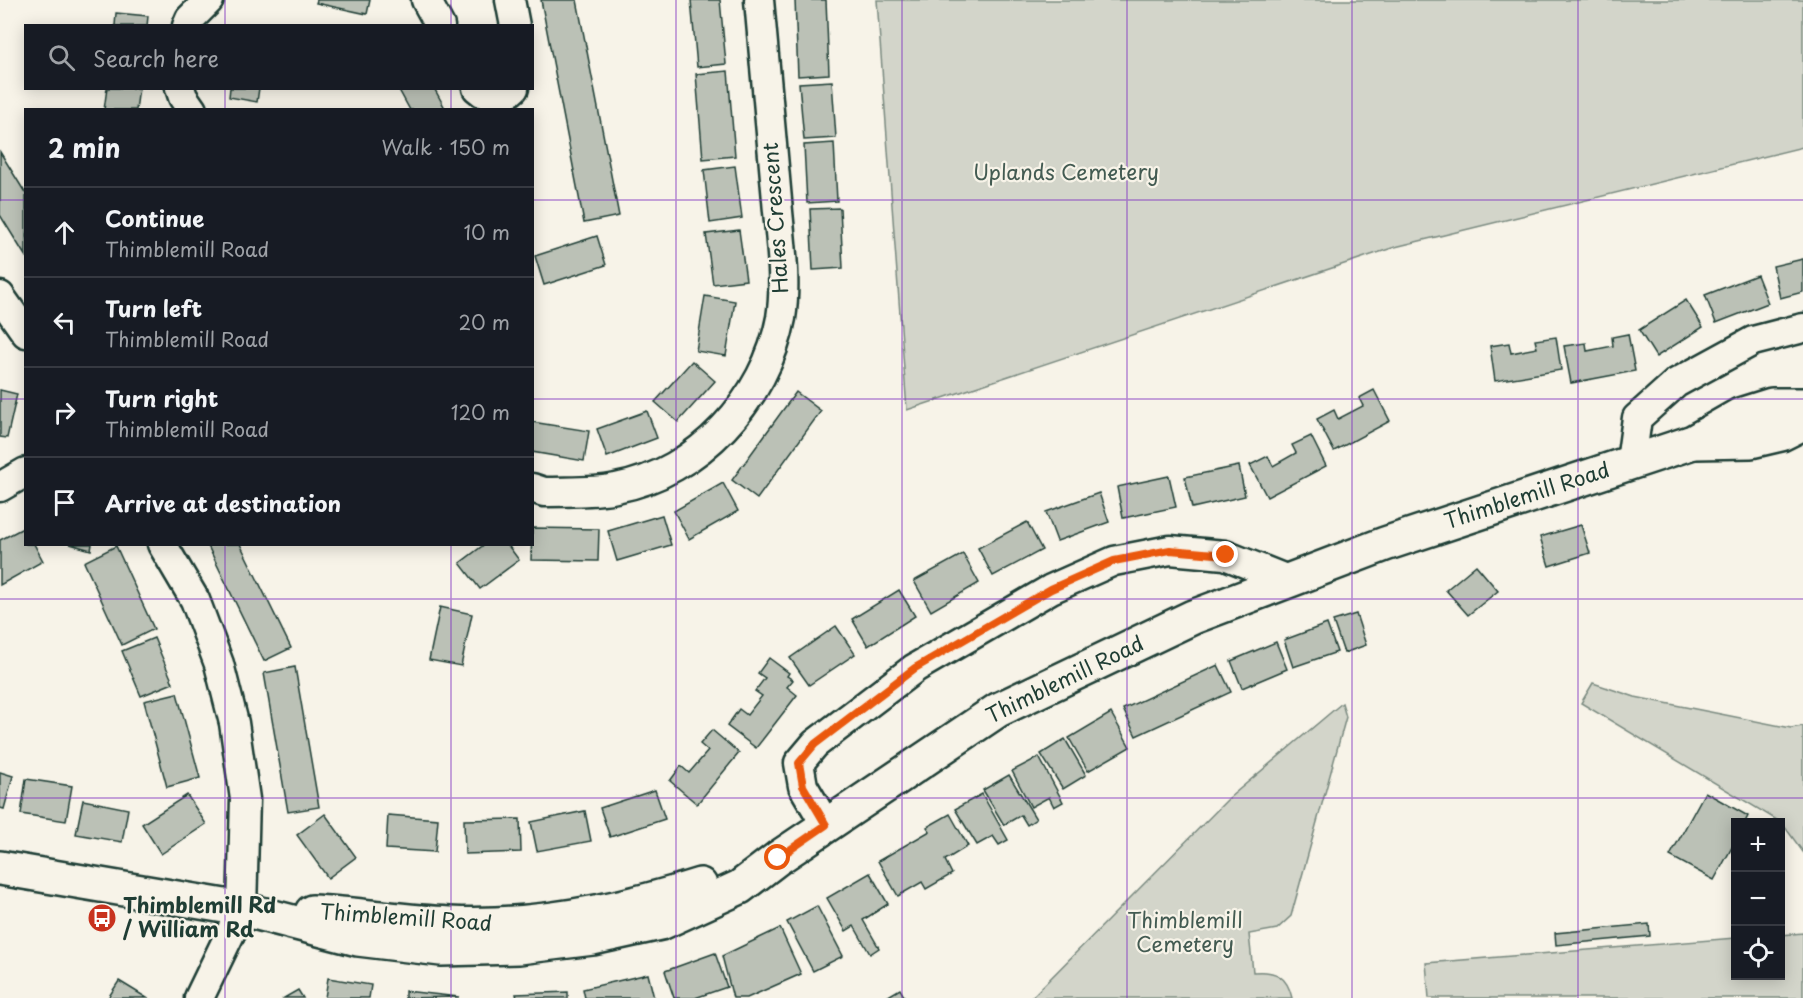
<!DOCTYPE html>
<meta charset="utf-8">
<style>
body{margin:0;font-family:"Playpen Sans",sans-serif;background:#242831;color:#f1f3f6}
.controls{position:absolute;right:18px;bottom:18px;display:grid;overflow:hidden;border-radius:0px;box-shadow:0 3px 15px #0003}
.controls button{width:54px;height:54px;display:grid;place-items:center;padding:0;border:0;border-bottom:2px solid #363941;background:#171b24;color:#f1f3f6;font:30px sans-serif}
.stop{position:absolute;width:18px;height:18px;margin:-14px;border:4px solid #ea580c;border-radius:50%;background:#fff}
.stop.end{background:#ea580c;border-color:#fff;box-shadow:0 2px 6px #0008}
.list{margin:0;padding:0;list-style:none}
h2{display:flex;justify-content:space-between;align-items:center;height:78px;margin:0;padding:0 24px;font-size:26px}
h2 small{font-size:20px;font-weight:400;color:#9ea1a6}
.list li{display:grid;grid-template-columns:39px 1fr auto;gap:18px;align-items:center;box-sizing:border-box;height:90px;padding:0 24px;border-top:2px solid #363941}
.list b{display:block;font-size:22px;white-space:nowrap}
.list p{margin:0;font-size:20px;white-space:nowrap;color:#9ea1a6}
.list em{font-size:20px;font-style:normal;color:#9ea1a6}
.icon{flex:none;width:33px;height:33px;fill:none;stroke:currentColor;stroke-width:2;stroke-linecap:round;stroke-linejoin:round}
.map{position:relative;flex:none;width:1803px;height:998px;overflow:hidden}
.search{position:absolute;background:#171b24;box-shadow:0 3px 15px #0003;left:24px;top:24px;width:510px;height:66px;display:flex;align-items:center;gap:15px;box-sizing:border-box;padding:0 21px;border-radius:0px;color:#9ea1a6;font-size:22px}
.panel{position:absolute;background:#171b24;box-shadow:0 3px 15px #0003;left:24px;top:108px;width:510px;height:438px;border-radius:0px}
.map>svg:first-child{display:block}
.green{fill:#d3d5ca;stroke:#79897f;stroke-width:1.5}
.building{fill:#bbc1b6;stroke:#1f3d34;stroke-width:1.5}
.lines{fill:none;stroke-linecap:round;stroke-linejoin:round}
.street-casing{stroke:#1f3d34;stroke-width:33}
.secondary-casing{stroke:#1f3d34;stroke-width:38}
.street{stroke:#f7f3e8;stroke-width:28}
.secondary{stroke:#f7f3e8;stroke-width:33}
.route{stroke:#ea580c;stroke-width:8}
.grid{fill:none;stroke:#7b2cbf;stroke-width:1.5;stroke-opacity:0.55}
.labels{text-anchor:middle;stroke-width:4.5;stroke-linejoin:round;paint-order:stroke}
.park-label{font-size:21px;fill:#435b52;stroke:#f7f3e8}
.street-label{font-size:21px;fill:#1f3d34;stroke:#f7f3e8}
.poi-label{font-size:21px;font-weight:bold;fill:#1f3d34;stroke:#f7f3e8;text-anchor:start}
</style>
<div class="map">
<svg width="1803" height="998" viewBox="0 0 1803 998">
<rect width="100%" height="100%" fill="#f7f3e8"/>
<filter id="ink" filterUnits="userSpaceOnUse"><feTurbulence type="fractalNoise" baseFrequency=".0167" numOctaves="2"/><feDisplacementMap in="SourceGraphic" scale="12" xChannelSelector="R" yChannelSelector="G"/><feConvolveMatrix kernelMatrix="1 2 1 2 8 2 1 2 1" color-interpolation-filters="sRGB"/></filter>
<g filter="url(#ink)">
<g class="green">
<path d="M877,0H1803V147L1395,247L907,410Z"/>
<path d="M1593,683L1635,697L1791,728L1803,726V852L1782,823L1581,703Z"/>
<path d="M1342,703L1346,717L1291,916L1277,929L1249,934L1253,972C1274,970 1287,975 1292,998H1031L1229,798Z"/>
<path d="M1803,933V998H1429L1426,963L1735,938L1736,976H1780L1781,935Z"/>
</g>
<g class="building">
<path d="M317,0H370L367,14L316,3Z"/>
<path d="M541,0H577L619,216L584,223Z"/>
<path d="M691,0H720L726,64L697,67Z"/>
<path d="M795,0H826L829,74L798,76Z"/>
<path d="M116,13L148,16L147,26H115Z"/>
<path d="M728,71L735,156L703,159L696,74Z"/>
<path d="M832,81L836,138L804,140L799,83Z"/>
<path d="M107,88H139L136,110H104Z"/>
<path d="M230,88H259L257,102L229,97Z"/>
<path d="M398,88H434L446,110H410Z"/>
<path d="M834,143L837,201L807,203L804,145Z"/>
<path d="M0,152L26,194V257L0,215Z"/>
<path d="M735,166L742,218L710,223L704,170Z"/>
<path d="M840,208L843,268L813,270L810,209Z"/>
<path d="M739,230L746,280L713,284L706,234Z"/>
<path d="M597,236L606,265L544,285L535,256Z"/>
<path d="M1803,259V292L1780,298L1773,266Z"/>
<path d="M1757,275L1768,303L1716,323L1705,295Z"/>
<path d="M705,296L735,301L726,356L696,351Z"/>
<path d="M1686,300L1703,327L1656,357L1639,330Z"/>
<path d="M1628,334L1635,371L1571,383L1564,346L1586,343L1587,351L1613,346L1612,337Z"/>
<path d="M1556,337L1561,370L1495,381L1490,346L1509,343L1511,353L1537,348L1535,340Z"/>
<path d="M692,361L715,381L678,422L655,402Z"/>
<path d="M0,390L17,394L7,438L0,437Z"/>
<path d="M1374,390L1390,421L1334,451L1317,419L1334,410L1338,419L1363,406L1359,398Z"/>
<path d="M796,392L821,411L757,499L732,480Z"/>
<path d="M647,411L657,438L607,457L597,429Z"/>
<path d="M532,422L589,431L584,461L532,452Z"/>
<path d="M1311,436L1326,466L1267,497L1250,465L1268,456L1273,466L1296,453L1292,445Z"/>
<path d="M1239,466L1245,496L1192,508L1185,477Z"/>
<path d="M1169,476L1176,507L1123,518L1117,487Z"/>
<path d="M723,483L738,511L689,539L674,511Z"/>
<path d="M1099,493L1109,522L1057,541L1046,512Z"/>
<path d="M662,515L671,545L617,561L608,531Z"/>
<path d="M1027,522L1042,550L993,576L978,548Z"/>
<path d="M1581,525L1590,553L1549,566L1540,537Z"/>
<path d="M25,527L26,544H34L43,561L0,585V540Z"/>
<path d="M532,528L599,529L598,561L531,560Z"/>
<path d="M70,544H92L91,550Z"/>
<path d="M207,544H240L291,648L264,661Z"/>
<path d="M485,544H507L519,560L480,589L460,563Z"/>
<path d="M116,546L154,629L122,645L84,562Z"/>
<path d="M963,554L979,583L931,611L914,581Z"/>
<path d="M1476,565L1498,591L1468,615L1446,590Z"/>
<path d="M899,590L915,616L868,646L852,619Z"/>
<path d="M440,607L472,614L461,666L429,660Z"/>
<path d="M1356,614L1366,645L1344,653L1333,621Z"/>
<path d="M1327,624L1337,652L1293,667L1284,640Z"/>
<path d="M836,626L855,654L809,685L790,658Z"/>
<path d="M154,638L173,683L141,696L122,651Z"/>
<path d="M1276,642L1287,669L1242,688L1231,661Z"/>
<path d="M769,658L789,673L787,676L793,680L787,687L797,695L756,748L727,726L739,709L747,715L762,696L755,691L765,678L758,673Z"/>
<path d="M1218,665L1231,692L1136,736L1123,709Z"/>
<path d="M295,667L319,807L288,812L264,673Z"/>
<path d="M177,693L200,778L167,787L144,701Z"/>
<path d="M1111,713L1130,747L1088,771L1069,738Z"/>
<path d="M712,730L739,753L697,804L670,781L681,766L689,773L708,751L700,744Z"/>
<path d="M1065,739L1086,775L1063,789L1041,754Z"/>
<path d="M1039,757L1063,802L1054,807L1049,797L1031,807L1012,771Z"/>
<path d="M0,772L13,776L4,809L0,808Z"/>
<path d="M1009,775L1036,819L1027,825L1021,815L1004,825L983,790Z"/>
<path d="M26,779L72,786L66,821L21,814Z"/>
<path d="M655,790L665,819L610,837L600,808Z"/>
<path d="M1705,792L1748,816L1745,822H1736V840L1714,880L1670,856Z"/>
<path d="M982,794L1008,840L999,845L993,836L977,845L955,809Z"/>
<path d="M187,795L206,824L161,854L142,824Z"/>
<path d="M83,800L128,809L122,842L76,834Z"/>
<path d="M585,811L591,841L537,851L531,822Z"/>
<path d="M325,814L356,857L328,878L297,835Z"/>
<path d="M950,814L968,846L945,860L952,874L926,889L922,882L898,896L878,861L930,831L927,827Z"/>
<path d="M388,815L438,819L435,852L386,849Z"/>
<path d="M520,819L521,852L465,854L464,820Z"/>
<path d="M870,873L888,904L863,920L879,948L870,954L854,926L846,931L827,898Z"/>
<path d="M817,906L843,956L813,971L787,922Z"/>
<path d="M1649,924L1650,936L1556,945L1555,933Z"/>
<path d="M780,928L801,974L747,998H733L722,956Z"/>
<path d="M715,953L727,987L695,998H674L665,971Z"/>
<path d="M648,974L654,998H585L583,989Z"/>
<path d="M328,978L371,985L369,998H325Z"/>
<path d="M119,981L147,998H108Z"/>
<path d="M900,989L905,998H885Z"/>
<path d="M298,990L303,998H284Z"/>
<path d="M405,991L459,997L405,998Z"/>
<path d="M568,992V998H517L516,994Z"/>
</g>
<g class="lines">
<g class="street-casing">
<g id="street">
<path d="M426,0L440,26"/>
<path d="M510,0L515,26"/>
<path d="M187,26L190,19L209,0"/>
<path d="M180,88L183,97L192,110"/>
<path d="M477,88C489,99 502,100 514,88"/>
<path d="M0,296L26,333"/>
<path d="M1631,462L1637,418L1676,383L1753,341L1803,328"/>
<path d="M0,487L26,472"/>
<path d="M532,488L544,492C567,491 593,493 616,488C698,473 766,399 781,318C787,280 780,238 777,200C771,133 765,67 759,0"/>
<path d="M162,544L195,600L219,664L234,723L245,799L242,909L199,998"/>
<path d="M826,825L803,786L799,763L815,744L915,668L1051,589L1114,561L1170,550L1225,555L1288,580"/>
</g>
</g>
<g class="secondary-casing">
<g id="secondary">
<path d="M1695,442L1751,441L1781,434L1803,423"/>
<path d="M0,868L242,909L358,939L441,949L519,947L593,938L661,923L740,887L778,858L998,710L1193,617L1385,544L1693,442L1740,415L1772,405H1803"/>
<path d="M312,912C358,914 403,922 449,924C534,928 619,911 700,885"/>
</g>
</g>
<use href="#street" class="street"/>
<use href="#secondary" class="secondary"/>
</g>
</g>
<g class="lines" filter="url(#ink)">
<path class="route" d="M778,858L826,825L803,786L799,763L815,744L915,668L1051,589L1114,561L1170,550L1226,555"/>
</g>
<path class="grid" d="M225,0V26M451,0V26M676,0V998M902,0V998M1127,0V998M1352,0V998M1578,0V998M225,88V110M451,88V110M0,200H26M532,200H1803M0,399H26M532,399H1803M225,544V998M451,544V998M0,599H1803M0,798H1803"/>
<defs>
<g id="bus-disc" transform="scale(1.5)"><circle r="9.5" fill="#c8321e" stroke="#f7f3e8"/><path d="M-5-6H5V4H4V6H2V4H-2V6H-4V4H-5ZM-3.5-4V0h7V-4ZM-3.5 1.2v1.5H-2V1.2ZM2 1.2v1.5H3.5V1.2Z" fill="#fff"/></g>
</defs>
<g fill-rule="evenodd">
<use href="#bus-disc" x="102" y="918"/>
</g>
<g class="labels">
<g class="park-label">
<text x="1066" y="180">Uplands Cemetery</text>
<text x="1185" y="928">Thimblemill<tspan x="1185" dy="24">Cemetery</tspan></text>
</g>
<g class="street-label">
<text transform="translate(776 218) rotate(-94)" y="7">Hales Crescent</text>
<text transform="translate(1527 496) rotate(-18)" y="7">Thimblemill Road</text>
<text transform="translate(1065 680) rotate(-26)" y="7">Thimblemill Road</text>
<text transform="translate(406 918) rotate(4)" y="7">Thimblemill Road</text>
</g>
<g class="poi-label">
<text x="123" y="913">Thimblemill Rd<tspan x="123" dy="24">/ William Rd</tspan></text>
</g>
</g>
</svg>
<div class="controls">
<button>+</button>
<button>−</button>
<button><svg class="icon" aria-label="locate" viewBox="0 0 24 24"><circle cx="12" cy="12" r="6"/><path d="M12 2v4M12 18v4M2 12h4M18 12h4"/></svg></button>
</div>
<div class="stop" style="left:778px;top:858px"></div>
<div class="stop end" style="left:1226px;top:555px"></div>
<div class="search"><svg class="icon" aria-label="search" viewBox="0 0 24 24"><circle cx="10" cy="10" r="6"/><path d="M15 15l6 6"/></svg>Search here</div>
<section class="panel">
<h2>2 min<small>Walk · 150 m</small></h2>
<ul class="list">
<li><svg class="icon" aria-label="ahead" viewBox="0 0 24 24"><path d="M12 20V5M6 11l6-6 6 6"/></svg><div><b>Continue</b><p>Thimblemill Road</p></div><em>10 m</em></li>
<li><svg class="icon" aria-label="left" viewBox="0 0 24 24"><path d="M17 20v-9H6M10 6l-5 5 5 5"/></svg><div><b>Turn left</b><p>Thimblemill Road</p></div><em>20 m</em></li>
<li><svg class="icon" aria-label="right" viewBox="0 0 24 24"><path d="M7 20v-9h11M14 6l5 5-5 5"/></svg><div><b>Turn right</b><p>Thimblemill Road</p></div><em>120 m</em></li>
<li><svg class="icon" aria-label="arrive" viewBox="0 0 24 24"><path d="M6 21V4h12l-3 4 3 4H6"/></svg><div><b>Arrive at destination</b></div></li>
</ul>
</section>
</div>
